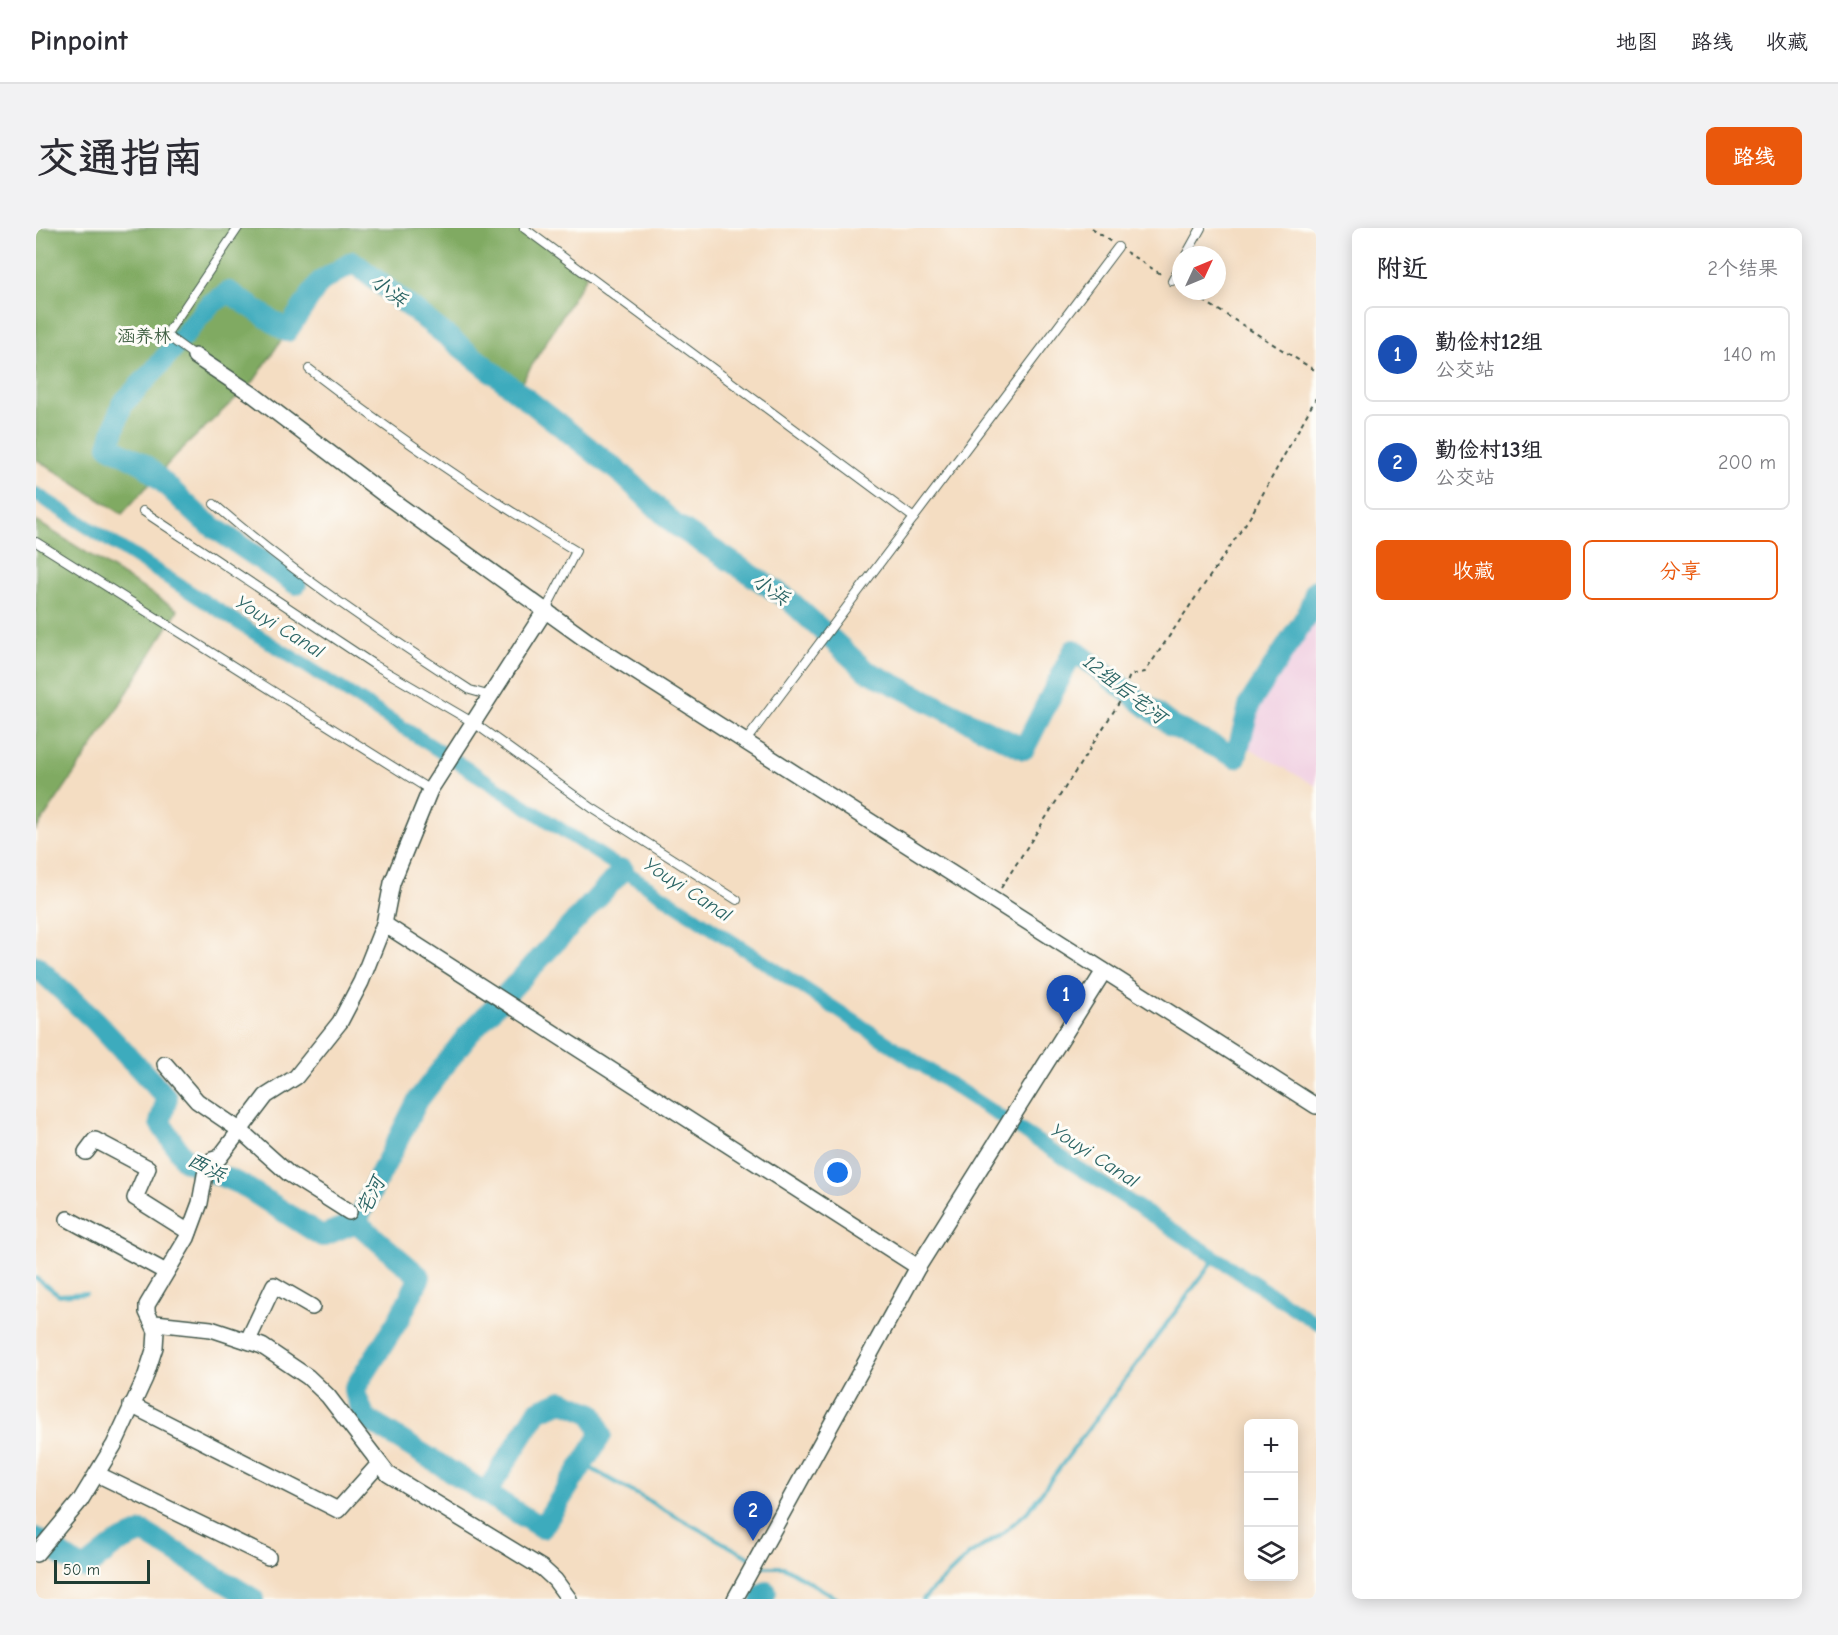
<!DOCTYPE html>
<html lang="zh">
<meta charset="utf-8">
<style>
body{margin:0;font-family:"Comic Neue","LXGW WenKai TC",sans-serif;background:#f2f2f3;color:#2b2b33}
.controls{position:absolute;right:18px;bottom:18px;display:grid;overflow:hidden;border-radius:9px;box-shadow:0 3px 15px #0003}
.controls button{width:54px;height:54px;display:grid;place-items:center;padding:0;border:0;border-bottom:2px solid #e1e1e2;background:#fff;color:#2b2b33;font:30px sans-serif}
.compass{position:absolute;left:1136px;top:18px;width:54px;height:54px;border-radius:50%;background:#fff;box-shadow:0 3px 15px #0003;rotate:46deg}
.scale{position:absolute;left:18px;bottom:15px;width:96px;box-sizing:border-box;padding-left:6px;border:3px solid #1f3d34;border-top:0;font-size:16px;line-height:21px;white-space:nowrap;color:#1f3d34;-webkit-text-stroke:4px #fdfcf7;paint-order:stroke}
.you{position:absolute;left:802px;top:945px;width:21px;height:21px;margin:-15px;border:4px solid #fff;border-radius:50%;background:#1a73e8;box-shadow:0 0 0 9px #1a73e833}
.badge{display:grid;place-items:center;width:39px;height:39px;border-radius:50%;background:#ea580c;color:#fff;font-size:20px;font-weight:700}
.pin{position:absolute;translate:-50% -50px;filter:drop-shadow(0 2px 3px #0008)}
.pin::after{content:'';position:absolute;top:32px;width:21px;height:18px;background:inherit;clip-path:polygon(0 0,100% 0,50% 100%)}
.list{margin:0;padding:0;list-style:none}
h2{display:flex;justify-content:space-between;align-items:center;height:78px;margin:0;padding:0 24px;font-size:26px}
h2 small{font-size:20px;font-weight:400;color:#7c7c81}
.list li{display:grid;grid-template-columns:39px 1fr auto;gap:18px;align-items:center;box-sizing:border-box;height:96px;margin:0 12px 12px;padding:0 12px;border:2px solid #e1e1e2;border-radius:9px}
.list b{display:block;font-size:22px;white-space:nowrap}
.list p{margin:0;font-size:20px;white-space:nowrap;color:#7c7c81}
.list em{font-size:20px;font-style:normal;color:#7c7c81}
.actions{display:flex;gap:12px;padding:18px 24px}
.actions a{flex:1;padding:14px 0;border:2px solid #ea580c;border-radius:9px;text-align:center;font-size:21px;color:#ea580c}
.actions .main{background:#ea580c;color:#fff}
.icon{flex:none;width:33px;height:33px;fill:none;stroke:currentColor;stroke-width:2;stroke-linecap:round;stroke-linejoin:round}
.map{position:relative;flex:none;width:1280px;height:1371px;overflow:hidden;border-radius:9px}
header{display:flex;align-items:center;gap:36px;box-sizing:border-box;height:84px;padding:0 30px;background:#fff;border-bottom:2px solid #e1e1e2}
header strong{font-size:28px}
nav{display:flex;gap:33px;margin-inline-start:auto;font-size:21px}
.intro{display:flex;align-items:center;justify-content:space-between;box-sizing:border-box;height:144px;padding:0 36px}
h1{margin:0;font-size:42px}
.button{padding:15px 27px;border-radius:9px;background:#ea580c;color:#fff;font-size:21px;font-weight:700}
main{display:flex;gap:36px;padding:0 36px}
aside{flex:1;background:#fff;border-radius:9px;box-shadow:0 3px 15px #0003}
.map>svg:first-child{display:block}
.built{fill:#f1d0e2}
.forest{fill:#80aa62;stroke:#50744b;stroke-width:1.5}
.lines{fill:none;stroke-linecap:round;stroke-linejoin:round}
.stream{stroke:#3eabbd;stroke-width:4}
.canal{stroke:#3eabbd;stroke-width:14}
.river{stroke:#3eabbd;stroke-width:22}
.lane-casing{stroke:#3f5549;stroke-width:10}
.street-casing{stroke:#3f5549;stroke-width:18}
.path{stroke:#3f5549;stroke-width:2;stroke-dasharray:4.5 4.5;stroke-linecap:butt}
.lane{stroke:#fff;stroke-width:8}
.street{stroke:#fff;stroke-width:15}
.labels{text-anchor:middle;stroke-width:6;stroke-linejoin:round;paint-order:stroke}
.park-label{font-size:18px;fill:#3f5f43;stroke:#fdfcf7}
.water-label{font-size:20px;font-style:italic;fill:#2a6464;stroke:#fdfcf7}
</style>
<header>
<strong>Pinpoint</strong>
<nav><a>地图</a><a>路线</a><a>收藏</a></nav>
</header>
<div class="intro"><h1>交通指南</h1><a class="button">路线</a></div>
<main>
<div class="map">
<svg width="1280" height="1371" viewBox="0 0 1280 1371">
<rect width="100%" height="100%" fill="#fdfcf7"/>
<filter id="ink" filterUnits="userSpaceOnUse"><feTurbulence type="fractalNoise" baseFrequency=".0167" numOctaves="2"/><feDisplacementMap in="SourceGraphic" scale="12" xChannelSelector="R" yChannelSelector="G"/><feConvolveMatrix kernelMatrix="1 2 1 2 8 2 1 2 1" color-interpolation-filters="sRGB"/></filter>
<filter id="wash" filterUnits="userSpaceOnUse"><feTurbulence type="fractalNoise" baseFrequency=".008" numOctaves="4" result="noise"/><feDisplacementMap in="SourceGraphic" scale="24" xChannelSelector="R" yChannelSelector="G"/><feGaussianBlur stdDeviation="1.35" result="paint"/><feColorMatrix in="noise" values="0 0 0 0 0 0 0 0 0 0 0 0 0 0 0 0 0 1.4 0 .05"/><feComposite in="paint" operator="in"/></filter>
<g filter="url(#wash)">
<rect width="100%" height="100%" fill="#f4ddc2"/>
<path class="built" d="M1280,360V558L1204,515Z"/>
<g class="forest">
<path d="M0,0H488L551,47L481,162L317,34L284,54L218,153L142,225L86,286L0,231Z"/>
<path d="M0,293L142,382L75,491L0,602Z"/>
</g>
<g class="lines">
<g class="stream">
<path d="M0,1050L23,1067L50,1065"/>
<path d="M547,1236L716,1331"/>
<path d="M722,1335L729,1339H748L802,1371"/>
<path d="M887,1371L933,1327L963,1308L991,1284L1180,1029"/>
</g>
<path class="canal" d="M0,266L457,557L1280,1095"/>
<g class="river">
<path d="M260,356L167,292L109,237L73,218L86,176L117,144L173,77L193,64L251,103L284,54L317,34L587,247L638,296L752,371L829,442L988,521L1038,422L1136,498L1200,529L1214,475L1271,387L1280,362"/>
<path d="M0,738L59,793L131,870L124,895L150,933L206,957L286,1008L320,994"/>
<path d="M450,1265L502,1183L526,1173L557,1186L565,1207L506,1300L329,1190L318,1162L363,1091L384,1049L320,994L382,872L431,808L587,642"/>
<path d="M0,1310L39,1336L50,1340L80,1316L107,1304L217,1371"/>
<path d="M726,1371L730,1364"/>
</g>
</g>
</g>
<g filter="url(#ink)">
<g class="lines">
<g class="lane-casing">
<g id="lane">
<path d="M488,0L878,290"/>
<path d="M1150,27L1165,0"/>
<path d="M1136,53L1145,36"/>
<path d="M159,128L130,107L202,0"/>
<path d="M273,141C359,207 447,268 540,323L510,381"/>
<path d="M178,276C258,346 345,404 434,462L455,468"/>
<path d="M107,283L337,436L438,495L556,580L701,672"/>
<path d="M0,314L394,562"/>
<path d="M709,514L1082,19"/>
</g>
</g>
<g class="street-casing">
<g id="street">
<path d="M159,128L216,166L357,273L553,414L1280,878"/>
<path d="M348,696L882,1039"/>
<path d="M129,836L161,873L205,903L253,946L313,984"/>
<path d="M50,924L59,912L112,940L99,970L153,1004"/>
<path d="M32,991L130,1044"/>
<path d="M119,1095L175,1101L226,1118L272,1149L292,1168L352,1246L506,1340L519,1352L533,1371"/>
<path d="M212,1112L238,1057L276,1079"/>
<path d="M95,1177L302,1282L343,1236"/>
<path d="M61,1246L232,1329"/>
<path d="M0,1326L44,1273L78,1217L109,1150L119,1119L120,1103L111,1084V1077L151,1010L164,975L169,947L176,932L183,930L230,868L260,849L304,794L325,754L348,696L356,655L394,562L510,381"/>
<path d="M699,1371L882,1039L1068,743"/>
</g>
</g>
<g class="path">
<path d="M1056,0L1075,14"/>
<path d="M1090,24L1128,48"/>
<path d="M1152,63L1280,143"/>
<path d="M965,660L1083,475L1094,447L1109,444L1214,289L1280,170"/>
</g>
<use href="#lane" class="lane"/>
<use href="#street" class="street"/>
</g>
</g>
<g class="labels">
<g class="park-label">
<text x="108" y="114">涵养林</text>
</g>
<g class="water-label">
<text transform="translate(353 62) rotate(38)" y="7">小浜</text>
<text transform="translate(735 361) rotate(35)" y="7">小浜</text>
<text transform="translate(244 398) rotate(32)" y="7">Youyi Canal</text>
<text transform="translate(1089 461) rotate(38)" y="7">12组后宅河</text>
<text transform="translate(652 661) rotate(33)" y="7">Youyi Canal</text>
<text transform="translate(1059 927) rotate(33)" y="7">Youyi Canal</text>
<text transform="translate(171 939) rotate(28)" y="7">西浜</text>
<text transform="translate(334 968) rotate(-64)" y="7">宅河</text>
</g>
</g>
</svg>
<div class="controls">
<button>+</button>
<button>−</button>
<button><svg class="icon" aria-label="layers" viewBox="0 0 24 24"><path d="M12 4l9 5-9 5-9-5zM3 14l9 5 9-5"/></svg></button>
</div>
<svg class="compass" viewBox="-18 -18 36 36"><path d="M0-13l5 13h-10z" fill="#e53935"/><path d="M0 13l5-13h-10z" fill="#7c7c81"/></svg>
<div class="scale">50 m</div>
<div class="you"></div>
<div class="pin badge" style="left:1030px;top:797px;background:#1a4fb4">1</div>
<div class="pin badge" style="left:717px;top:1313px;background:#1a4fb4">2</div>
</div>
<aside>
<h2>附近<small>2个结果</small></h2>
<ul class="list">
<li><span class="badge" style="background:#1a4fb4">1</span><div><b>勤俭村12组</b><p>公交站</p></div><em>140 m</em></li>
<li><span class="badge" style="background:#1a4fb4">2</span><div><b>勤俭村13组</b><p>公交站</p></div><em>200 m</em></li>
</ul>
<div class="actions"><a class="main">收藏</a><a>分享</a></div>
</aside>
</main>
